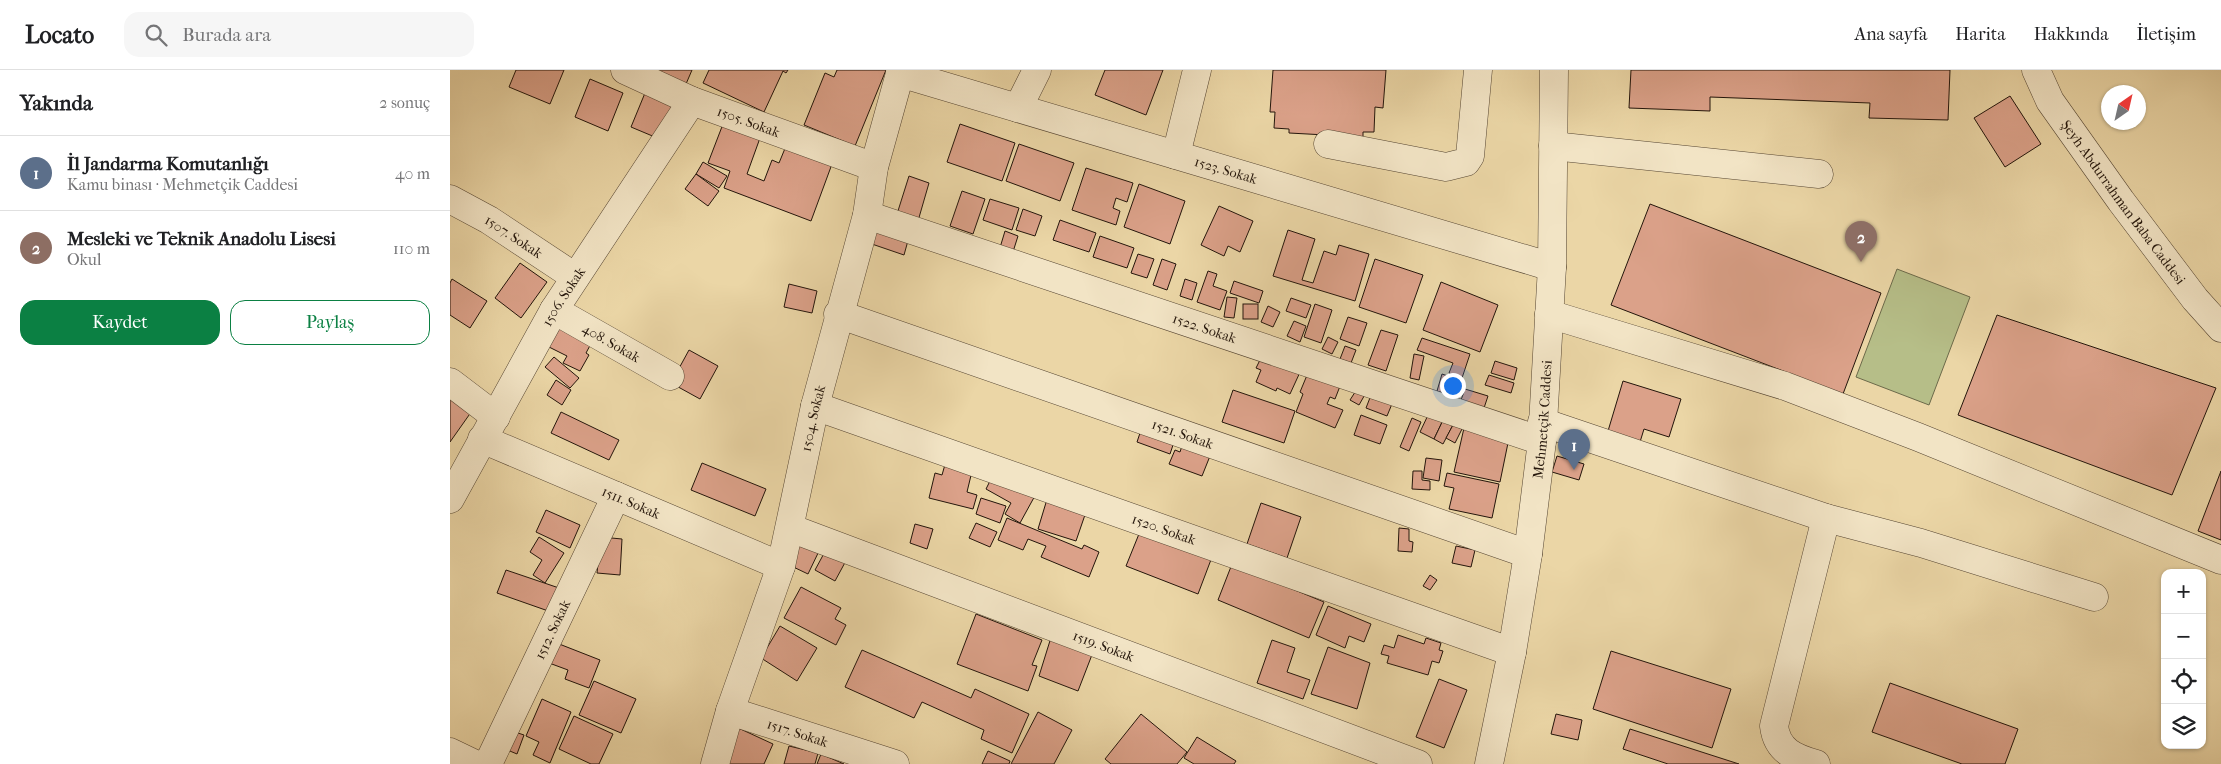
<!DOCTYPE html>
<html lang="tr">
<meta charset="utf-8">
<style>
body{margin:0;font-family:"IM FELL French Canon",serif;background:#f6f6f6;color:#202124}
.controls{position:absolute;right:15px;bottom:15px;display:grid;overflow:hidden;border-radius:10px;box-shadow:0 1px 4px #0004}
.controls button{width:45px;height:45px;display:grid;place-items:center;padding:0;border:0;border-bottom:1px solid #e0e0e0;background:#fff;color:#202124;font:25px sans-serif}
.compass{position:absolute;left:1651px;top:15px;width:45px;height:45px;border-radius:50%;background:#fff;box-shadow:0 1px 4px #0004;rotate:34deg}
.you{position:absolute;left:1002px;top:315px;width:18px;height:18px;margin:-12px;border:4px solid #fff;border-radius:50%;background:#1a73e8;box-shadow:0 0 0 8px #1a73e833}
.badge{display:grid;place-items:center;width:32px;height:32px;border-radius:50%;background:#0b8043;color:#fff;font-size:16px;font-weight:700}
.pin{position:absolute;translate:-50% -41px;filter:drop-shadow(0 1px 2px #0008)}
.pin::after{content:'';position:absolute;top:26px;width:18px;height:15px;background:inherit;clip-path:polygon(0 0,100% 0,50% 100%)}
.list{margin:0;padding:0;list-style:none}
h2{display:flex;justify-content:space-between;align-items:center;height:65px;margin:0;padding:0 20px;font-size:21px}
h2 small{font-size:16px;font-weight:400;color:#757577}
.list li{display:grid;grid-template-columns:32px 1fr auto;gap:15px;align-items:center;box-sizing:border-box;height:75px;padding:0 20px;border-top:1px solid #e0e0e0}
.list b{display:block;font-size:19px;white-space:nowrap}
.list p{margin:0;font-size:16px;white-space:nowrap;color:#757577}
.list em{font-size:16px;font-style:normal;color:#757577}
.actions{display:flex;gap:10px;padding:15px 20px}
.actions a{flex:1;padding:11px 0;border:1px solid #0b8043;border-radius:15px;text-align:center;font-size:18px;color:#0b8043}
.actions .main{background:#0b8043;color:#fff}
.icon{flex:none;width:28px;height:28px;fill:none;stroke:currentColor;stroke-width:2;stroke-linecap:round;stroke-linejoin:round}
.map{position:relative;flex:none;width:1771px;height:694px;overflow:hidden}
header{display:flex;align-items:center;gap:30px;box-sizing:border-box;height:70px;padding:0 25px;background:#fff;border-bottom:1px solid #e0e0e0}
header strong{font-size:24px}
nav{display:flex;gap:28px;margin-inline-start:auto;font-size:18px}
.search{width:350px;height:45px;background:#f6f6f6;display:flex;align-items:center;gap:12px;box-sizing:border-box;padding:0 18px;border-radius:15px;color:#757577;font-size:19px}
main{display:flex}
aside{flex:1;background:#fff}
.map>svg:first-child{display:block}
.pitch{fill:#b6be88;stroke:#6c6a4a}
.building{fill:#dba189;stroke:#23150b}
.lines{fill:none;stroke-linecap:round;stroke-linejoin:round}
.minor-casing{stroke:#554532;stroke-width:29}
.minor{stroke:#f2e4c5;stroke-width:28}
.labels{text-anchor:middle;stroke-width:5;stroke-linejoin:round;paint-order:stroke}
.street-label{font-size:14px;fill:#23150b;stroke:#f2e4c5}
</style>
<header>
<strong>Locato</strong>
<div class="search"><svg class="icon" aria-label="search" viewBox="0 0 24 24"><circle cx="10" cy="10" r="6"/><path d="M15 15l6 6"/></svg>Burada ara</div>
<nav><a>Ana sayfa</a><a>Harita</a><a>Hakkında</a><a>İletişim</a></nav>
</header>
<main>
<aside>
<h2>Yakında<small>2 sonuç</small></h2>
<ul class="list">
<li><span class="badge" style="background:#5c6f8a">1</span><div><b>İl Jandarma Komutanlığı</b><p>Kamu binası · Mehmetçik Caddesi</p></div><em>40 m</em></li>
<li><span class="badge" style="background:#8d6e63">2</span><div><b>Mesleki ve Teknik Anadolu Lisesi</b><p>Okul</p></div><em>110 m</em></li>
</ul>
<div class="actions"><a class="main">Kaydet</a><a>Paylaş</a></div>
</aside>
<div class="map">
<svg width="1771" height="694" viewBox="0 0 1771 694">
<rect width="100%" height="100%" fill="#ebd6a6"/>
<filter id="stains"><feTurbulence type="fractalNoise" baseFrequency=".004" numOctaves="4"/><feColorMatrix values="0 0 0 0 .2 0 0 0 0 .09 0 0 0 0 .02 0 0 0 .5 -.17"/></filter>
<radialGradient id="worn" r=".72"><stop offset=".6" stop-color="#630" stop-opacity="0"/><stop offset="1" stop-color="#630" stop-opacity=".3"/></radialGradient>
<path class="pitch" d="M1447,199L1520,227L1479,335L1406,307Z"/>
<g class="building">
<path d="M66,0H114L100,34L59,17Z"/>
<path d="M206,0H242L236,14Z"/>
<path d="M259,0H338L336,3L333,1L314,42L253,13Z"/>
<path d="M387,0H436L405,76L354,55L375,3L384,7Z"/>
<path d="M655,0H713L696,45L645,25Z"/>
<path d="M823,0H936L933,38L925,37L924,62H913V67L839,63V59L824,58L825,42H820Z"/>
<path d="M1181,0H1500L1498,50L1419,48L1420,33L1260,27V41L1179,38Z"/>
<path d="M140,9L173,23L158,61L125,47Z"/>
<path d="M195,23L226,36L212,70L181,57Z"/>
<path d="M1560,26L1591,74L1555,97L1524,48Z"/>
<path d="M273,54L310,68L297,104L314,111L322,90L329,93L336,76L382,94L361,151L274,118L280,101L258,93Z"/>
<path d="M510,54L565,73L552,111L497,92Z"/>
<path d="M569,74L624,93L610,131L556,111Z"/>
<path d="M253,92L277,106L269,118L246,104Z"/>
<path d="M636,98L683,113L677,132L666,128L663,138L670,141L666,155L622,140Z"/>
<path d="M246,104L269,121L258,136L235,119Z"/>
<path d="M459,106L479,113L468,151L447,144Z"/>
<path d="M689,114L735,131L720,174L674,157Z"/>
<path d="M512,121L535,129L523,164L500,156Z"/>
<path d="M540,129L569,138L562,160L533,150Z"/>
<path d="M1200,134L1431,223L1393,324L1161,235Z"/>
<path d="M769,136L803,151L790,182L778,176L774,186L751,175Z"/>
<path d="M573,139L592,146L585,166L566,160Z"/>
<path d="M610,150L646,163L639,182L603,170Z"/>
<path d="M421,155L459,167L454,185L416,172Z"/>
<path d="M838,160L865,169L852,210L863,213L874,181L886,185L889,175L919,184L905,231L823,206Z"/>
<path d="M555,161L568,166L562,185L549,181Z"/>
<path d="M650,166L684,178L677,198L643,187Z"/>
<path d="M688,184L704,189L697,208L681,203Z"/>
<path d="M712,189L726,194L717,220L703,215Z"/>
<path d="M925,189L973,205L956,253L909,237Z"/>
<path d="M70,193L97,212L71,248L45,228Z"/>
<path d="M758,201L767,204L763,216L777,221L770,240L747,232Z"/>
<path d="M2,209L37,231L20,258L0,245V213Z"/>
<path d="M735,209L747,213L742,230L730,226Z"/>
<path d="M784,211L813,221L809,233L780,223Z"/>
<path d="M991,212L1048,235L1030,282L973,260Z"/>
<path d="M339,214L367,221L362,243L334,237Z"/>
<path d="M777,227L787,228L784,248L774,247Z"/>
<path d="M841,228L861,235L856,248L836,241Z"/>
<rect x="793" y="234" width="15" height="15"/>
<path d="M865,234L882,240L871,273L854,267Z"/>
<path d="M818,236L830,242L823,257L811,252Z"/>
<path d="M1547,245L1766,318L1722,425L1508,345Z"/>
<path d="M898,247L917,253L909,276L890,269Z"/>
<path d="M110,250L144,268L136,283L139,285L130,301L113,293L117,286L97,276Z"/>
<path d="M844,251L856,256L850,272L837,266Z"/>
<path d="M931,260L948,265L936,301L918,295Z"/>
<path d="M878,267L888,272L882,284L872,279Z"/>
<path d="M972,268L1020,284L1012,308L999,303L1003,293L967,280Z"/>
<path d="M895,276L906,280L901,293L890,289Z"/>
<path d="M239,280L268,296L250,329L221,313Z"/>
<path d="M814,282L851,300L840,324L827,318L826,321L806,312L811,300L806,298Z"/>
<path d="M964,284L974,286L969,310L960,308Z"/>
<path d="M104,287L129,308L120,318L95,297Z"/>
<path d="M1045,291L1067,298L1064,310L1041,303Z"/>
<path d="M860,298L892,311L885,329L880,327L877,334L893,340L885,358L846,342L853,324L850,322Z"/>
<path d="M992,304L1007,309L1003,326L987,321Z"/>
<path d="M1039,305L1064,313L1061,323L1035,315Z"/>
<path d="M106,310L121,320L112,335L97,325Z"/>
<path d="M1173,311L1231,329L1219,367L1194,359L1190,372L1158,361Z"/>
<path d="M909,316L917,321L909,335L900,330Z"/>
<path d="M1015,319L1038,326L1034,338L1011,330Z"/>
<path d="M783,320L845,341L834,373L772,352Z"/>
<path d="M923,320L944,329L937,346L916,338Z"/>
<path d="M0,321L24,338L0,372Z"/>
<path d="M111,342L169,370L159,390L101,363Z"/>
<path d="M979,343L993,350L984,369L970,362Z"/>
<path d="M996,344L1006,349L993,374L984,369Z"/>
<path d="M911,345L937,355L930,374L904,365Z"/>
<path d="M962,348L971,352L959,381L950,377Z"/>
<path d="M693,354L726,366L720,384L687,372Z"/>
<path d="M1003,355L1012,359L1005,373L996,368Z"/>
<path d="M1014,358L1059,368L1050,412L1004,402Z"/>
<path d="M734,370L762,381L752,406L719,394L725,380L730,382Z"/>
<path d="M1107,386L1134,394L1129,410L1102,402Z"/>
<path d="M976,388L992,390L989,411L973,408Z"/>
<path d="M496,391L523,397L517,422L527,425L523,439L479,428L485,403L492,405Z"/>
<path d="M252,393L316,419L305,446L241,420Z"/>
<path d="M546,399L587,422L570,453L555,444L561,433L536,419Z"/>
<path d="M963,401H972V410L980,411V420L962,419Z"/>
<path d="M1771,401V470L1748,461Z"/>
<path d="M997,403L1049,414L1042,448L999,439L1004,418L994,416Z"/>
<path d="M598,426L637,439L626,471L588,459Z"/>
<path d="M531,428L556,436L550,453L526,444Z"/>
<path d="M811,433L851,447L837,488L797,474Z"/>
<path d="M96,440L130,455L120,478L86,462Z"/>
<path d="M557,448L632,479L634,475L649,482L639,507L591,487L596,476L578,469L573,480L548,470Z"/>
<path d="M526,453L547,462L540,477L519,468Z"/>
<path d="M465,454L483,459L477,479L460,473Z"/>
<path d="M949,458L959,459V471L963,472L962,482L948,481Z"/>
<path d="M691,459L762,487L748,524L676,496Z"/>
<path d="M89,467L114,483L95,513L83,505L92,490L80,482Z"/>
<path d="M151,467L172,469L170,505L147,503Z"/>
<path d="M348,468L370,479L358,504L335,493Z"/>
<path d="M378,476L398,487L385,511L365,500Z"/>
<path d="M1006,476L1025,480L1021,497L1002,493Z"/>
<path d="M782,494L874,532L859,568L768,530Z"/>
<path d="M56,500L112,519L104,543L47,523Z"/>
<path d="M980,505L987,510L980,520L973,516Z"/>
<path d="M351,517L391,538L385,549L396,555L386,575L334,548Z"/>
<path d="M878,536L921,554L914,572L899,566L895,578L866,565Z"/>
<path d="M526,544L592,570L582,595L587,596L578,621L507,594Z"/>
<path d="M330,556L367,578L347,611L311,588Z"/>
<path d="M603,561L645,577L628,621L589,606Z"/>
<path d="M948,565L974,574L976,568L991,573L989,580L993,581L989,593L982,591L978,605L937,593L939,586L931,584L934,575L944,578Z"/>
<path d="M99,570L150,590L139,618L115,609L118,600L91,590Z"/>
<path d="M822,570L845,578L837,602L860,610L853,629L807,613Z"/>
<path d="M878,577L920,593L907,639L861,624Z"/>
<path d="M412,580L521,628L525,619L579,644L562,683L531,669L534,660L472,632L464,648L395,617Z"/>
<path d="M1161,581L1281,619L1262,678L1143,639Z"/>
<path d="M989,609L1017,620L994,678L966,667Z"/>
<path d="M144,611L186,629L171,663L129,645Z"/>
<path d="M1440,613L1568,659L1555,694H1512L1422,662Z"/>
<path d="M92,629L121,642L100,693L83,685L89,672L76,666Z"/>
<path d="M588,642L622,660L604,694H561Z"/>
<path d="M691,644L737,682L727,694H661L655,689Z"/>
<path d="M1106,644L1132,650L1128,670L1101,664Z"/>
<path d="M124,646L163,664L149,694H141L109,679Z"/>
<path d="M284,656L323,674L314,694H266Z"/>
<path d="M1180,659L1289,694H1218L1173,679Z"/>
<path d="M62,661L74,665L67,684L55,679Z"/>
<path d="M747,667L786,691L784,694H744L734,688Z"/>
<path d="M339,676L368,683L365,694H334Z"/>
<path d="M538,681L560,691L559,694H532Z"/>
<path d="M371,684L394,694H367Z"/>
</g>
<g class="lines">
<g class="minor-casing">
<g id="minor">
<path id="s1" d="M175,0L242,31L424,97"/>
<path id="s2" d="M1586,0L1600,31L1671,131L1745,229L1771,258"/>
<path id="s3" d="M450,3L1102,197"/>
<path d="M568,38L587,0"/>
<path d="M878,74L996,97L1016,92L1020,86L1028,0"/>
<path d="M1103,76L1369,104"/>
<path d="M726,85L747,0"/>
<path id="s4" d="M0,129L39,150L125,207"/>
<path id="s5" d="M417,145L1092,371"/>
<path id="s6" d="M104,240L220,306"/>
<path id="s7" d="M388,244L1078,484"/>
<path d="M1099,244L1335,316L1468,367L1771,490"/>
<path d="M0,312L46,347"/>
<path id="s8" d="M365,336L1062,582"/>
<path d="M1092,352L1376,448L1471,473L1644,527"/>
<path id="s9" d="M32,369L331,496"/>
<path id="s10" d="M0,429L104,240L242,31"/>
<path id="s11" d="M340,458L968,694"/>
<path id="s12" d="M280,641L445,694"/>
<path d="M0,682L25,694"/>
<path id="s13" d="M38,694L166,426"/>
<path id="s14" d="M265,694L280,641L331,496L365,336L417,145L424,97L451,0"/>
<path id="s15" d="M1039,694L1062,582L1078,484L1092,371L1102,197L1104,0"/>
<path d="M1366,694C1345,688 1327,681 1324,656L1376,448"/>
</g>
</g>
<use href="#minor" class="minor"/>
</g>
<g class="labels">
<g class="street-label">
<text dy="5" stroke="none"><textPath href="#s1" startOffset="134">1505. Sokak</textPath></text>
<text dy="5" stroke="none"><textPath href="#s3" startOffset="340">1523. Sokak</textPath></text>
<text dy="5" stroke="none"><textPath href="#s2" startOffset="159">Şeyh Abdurrahman Baba Caddesi</textPath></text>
<text dy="5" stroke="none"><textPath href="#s4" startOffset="74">1507. Sokak</textPath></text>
<text dy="5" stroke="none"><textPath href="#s10" startOffset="232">1506. Sokak</textPath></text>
<text dy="5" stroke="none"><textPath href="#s5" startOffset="356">1522. Sokak</textPath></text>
<text dy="5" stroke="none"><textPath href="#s6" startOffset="66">408. Sokak</textPath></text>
<text dy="5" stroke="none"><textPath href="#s14" startOffset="360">1504. Sokak</textPath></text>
<text dy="5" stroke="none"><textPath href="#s15" startOffset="349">Mehmetçik Caddesi</textPath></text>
<text dy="5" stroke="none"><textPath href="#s7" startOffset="365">1521. Sokak</textPath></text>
<text dy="5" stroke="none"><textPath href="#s9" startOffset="162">1511. Sokak</textPath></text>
<text dy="5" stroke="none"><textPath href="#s8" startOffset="370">1520. Sokak</textPath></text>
<text dy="5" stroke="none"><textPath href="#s13" startOffset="149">1512. Sokak</textPath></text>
<text dy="5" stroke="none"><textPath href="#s11" startOffset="335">1519. Sokak</textPath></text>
<text dy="5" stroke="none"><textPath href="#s12" startOffset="71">1517. Sokak</textPath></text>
</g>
</g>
<rect width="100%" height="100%" filter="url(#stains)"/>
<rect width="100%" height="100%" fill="url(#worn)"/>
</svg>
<div class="controls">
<button>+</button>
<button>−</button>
<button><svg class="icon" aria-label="locate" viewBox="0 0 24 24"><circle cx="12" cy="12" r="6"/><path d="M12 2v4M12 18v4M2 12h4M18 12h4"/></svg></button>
<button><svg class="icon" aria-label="layers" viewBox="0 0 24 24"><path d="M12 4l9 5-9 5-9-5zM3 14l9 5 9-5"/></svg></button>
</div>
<svg class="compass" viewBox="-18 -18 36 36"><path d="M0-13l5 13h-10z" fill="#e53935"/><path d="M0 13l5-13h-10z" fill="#757577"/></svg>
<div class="you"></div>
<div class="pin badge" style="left:1124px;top:400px;background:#5c6f8a">1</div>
<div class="pin badge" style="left:1411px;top:192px;background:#8d6e63">2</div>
</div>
</main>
